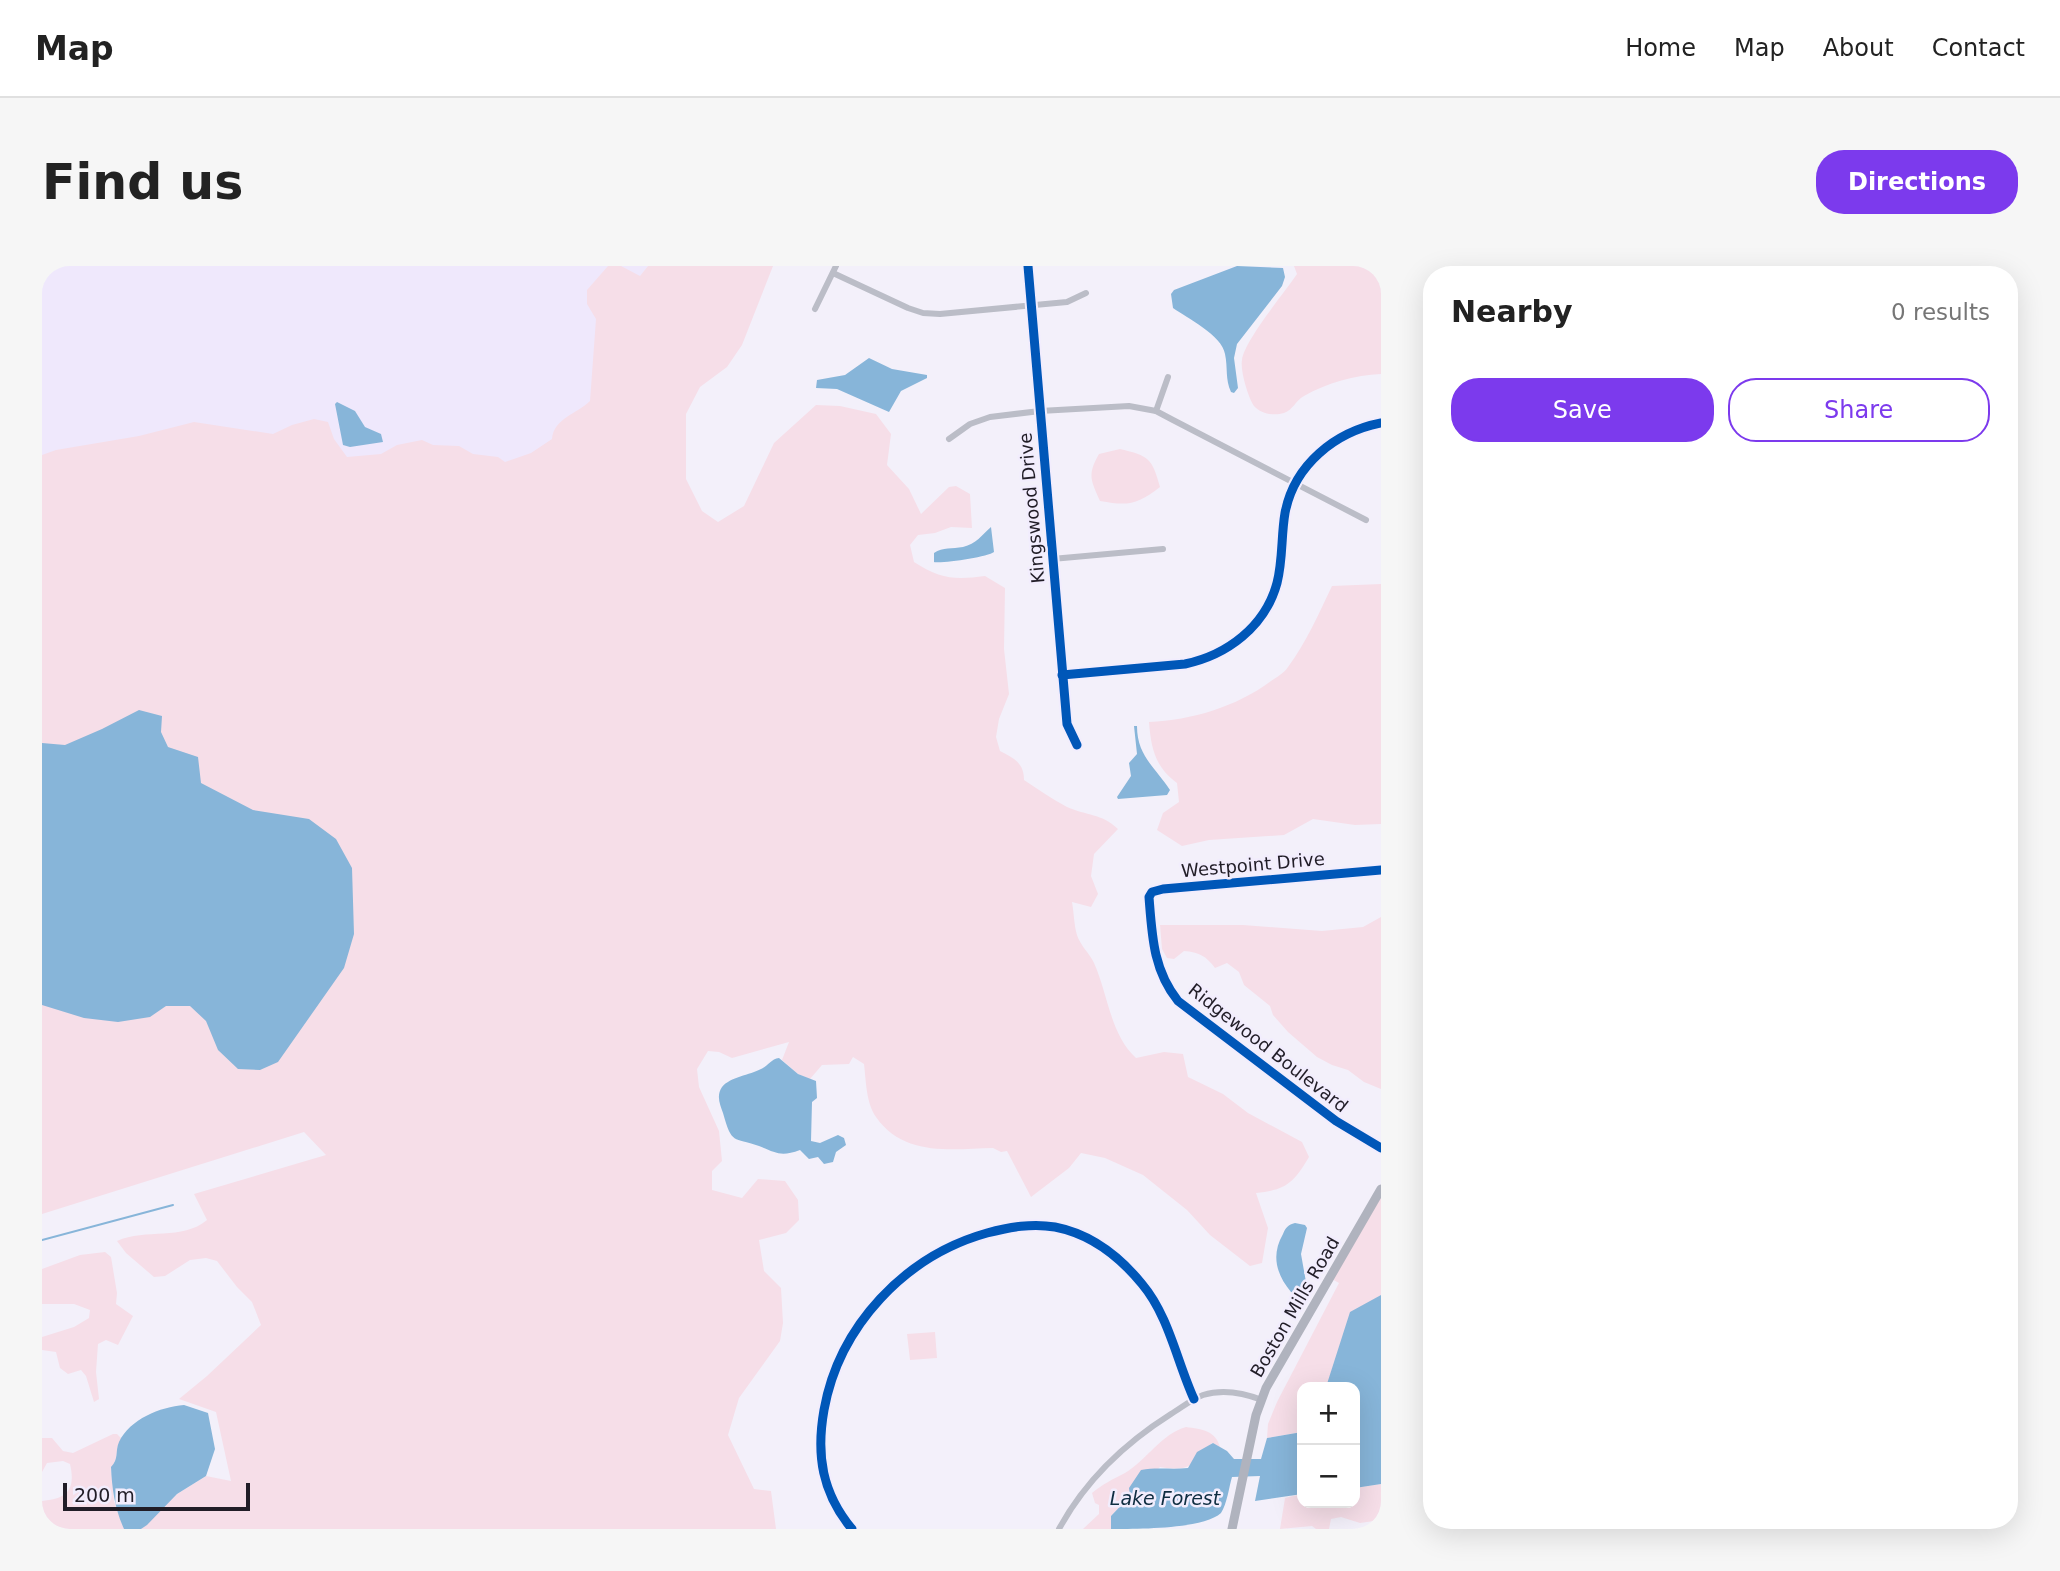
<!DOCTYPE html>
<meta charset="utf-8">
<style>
body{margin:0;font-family:"DejaVu Sans",sans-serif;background:#f6f6f6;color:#222}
.controls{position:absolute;right:21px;bottom:21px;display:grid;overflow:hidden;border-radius:14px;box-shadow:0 7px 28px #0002}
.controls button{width:63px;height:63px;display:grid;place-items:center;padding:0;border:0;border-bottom:2px solid #e0e0e0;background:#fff;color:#222;font:35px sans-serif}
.scale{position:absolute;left:21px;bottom:18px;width:187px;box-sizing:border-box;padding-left:7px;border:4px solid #211d27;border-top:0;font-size:19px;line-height:24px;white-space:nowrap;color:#211d27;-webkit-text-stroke:5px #f2edfd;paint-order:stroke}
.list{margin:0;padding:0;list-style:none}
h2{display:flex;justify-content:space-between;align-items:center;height:91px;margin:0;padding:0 28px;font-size:30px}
h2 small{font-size:23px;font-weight:400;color:#767676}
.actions{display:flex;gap:14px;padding:21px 28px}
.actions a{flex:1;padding:16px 0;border:2px solid #7c3aed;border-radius:28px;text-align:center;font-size:24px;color:#7c3aed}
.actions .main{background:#7c3aed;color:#fff}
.map{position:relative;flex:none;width:1339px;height:1263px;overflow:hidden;border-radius:28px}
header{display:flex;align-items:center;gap:42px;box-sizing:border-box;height:98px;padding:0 35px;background:#fff;border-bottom:2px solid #e0e0e0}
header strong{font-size:33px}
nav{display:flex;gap:38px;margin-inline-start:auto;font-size:24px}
.intro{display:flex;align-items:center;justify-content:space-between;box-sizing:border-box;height:168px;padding:0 42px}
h1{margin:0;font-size:49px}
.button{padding:18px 32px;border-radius:28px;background:#7c3aed;color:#fff;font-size:24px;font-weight:700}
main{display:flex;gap:42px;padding:0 42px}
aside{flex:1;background:#fff;border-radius:28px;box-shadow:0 7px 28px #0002}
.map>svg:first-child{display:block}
.built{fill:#efe8fc}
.green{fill:#f6dee8}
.water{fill:#87b5d9}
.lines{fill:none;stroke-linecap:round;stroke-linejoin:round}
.stream{stroke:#87b5d9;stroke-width:2}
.street{stroke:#bbbdc7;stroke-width:6}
.secondary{stroke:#b0b3be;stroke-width:9}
.cycleway-casing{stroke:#f2edfd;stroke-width:13}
.cycleway{stroke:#0057b8;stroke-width:9}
.labels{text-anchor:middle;stroke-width:5;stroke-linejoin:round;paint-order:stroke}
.street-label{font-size:18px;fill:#211d27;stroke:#f2edfd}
.water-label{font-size:19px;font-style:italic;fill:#0f2d41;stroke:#f2edfd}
</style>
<header>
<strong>Map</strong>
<nav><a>Home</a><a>Map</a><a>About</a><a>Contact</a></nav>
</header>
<div class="intro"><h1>Find us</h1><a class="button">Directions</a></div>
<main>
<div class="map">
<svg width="1339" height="1263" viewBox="0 0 1339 1263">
<rect width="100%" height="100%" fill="#f3f0fa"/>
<path class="built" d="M0,0H606L583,29L585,143L447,214L0,207Z"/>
<g class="green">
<path d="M566,0H579L598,10L606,0H731L700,79L685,101L658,121L644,148V213L660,245L676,256L702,240L732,177L774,139L798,140L834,148L849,168L845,199L867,223L879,248L907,221L914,220L928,228L930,262L909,261L893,267L876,269L868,279L872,296C898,313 913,314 943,310L963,322L962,383L967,428L957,453L954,471L958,485C972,492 982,497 982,514C996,523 1010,533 1025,541C1045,550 1059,547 1076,563L1052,588L1049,610L1056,628L1049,641L1030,636C1032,647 1032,659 1035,669C1038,679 1048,688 1052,697C1066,728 1068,768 1094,792L1122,786L1141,788L1146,811L1181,828L1206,847L1260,876L1267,891C1252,916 1245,924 1214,927L1226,962L1220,997L1208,1000L1168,969L1145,944L1101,909L1063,892L1039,887L1027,902L989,931L965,885L959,886L951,882C909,883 862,891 834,851C824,837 824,814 822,798L811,791L807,798L780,799L768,813L756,808L740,794L747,776L690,792L677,786L666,785L655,803L657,821L677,865L680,895L670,905V924L700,932L716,913L743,915L756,934L757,954L744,967L717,974L722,1005L739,1022L741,1057L738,1075L697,1132L686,1169L712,1223L729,1225L734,1263H99L135,1228L164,1210L189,1215L174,1146L137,1133L165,1110L219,1059L210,1036L195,1021L175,995L164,992L148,994L123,1010L112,1011L84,987L75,975C104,962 140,975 165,954L152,928L284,889L262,866L0,948V189L14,184L97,170L152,156L231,168L250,159L272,153L286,156L292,173L305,191L339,188L355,179L380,174L391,179L417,180L431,188L456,191L463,196L489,187L510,173C512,152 535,148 548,135L554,53L545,38V24Z"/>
<path d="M1252,0H1339V108C1313,109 1285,117 1262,130C1254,134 1251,144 1242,147C1232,150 1219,148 1212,140C1206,131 1198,104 1200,94C1202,75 1243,26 1255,8Z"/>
<path d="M1078,183C1107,190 1110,192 1118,221C1095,239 1086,240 1058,235C1049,214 1045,209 1057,188Z"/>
<path d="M1339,318V558L1313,559L1271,553L1242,569L1167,574L1140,580L1115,564L1121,547L1137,536L1135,517C1113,501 1109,482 1107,456C1150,454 1194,441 1229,415C1235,411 1242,407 1246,401C1264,377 1277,347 1290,320Z"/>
<path d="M1339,651V823L1322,816L1306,804L1290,799L1275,791L1246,766L1231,749L1228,740L1202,719L1197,706L1185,697L1173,702C1164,690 1157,686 1142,685L1132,693L1125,692L1120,683L1118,659H1201L1280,665L1321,661Z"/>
<path d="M1339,923V1029L1331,1034L1284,1121H1260V1166L1225,1172L1226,1158L1235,1136L1297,1017L1288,1012Z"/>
<path d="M63,986L69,991L75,1027L74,1038L91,1050L76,1079L64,1074L56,1078L54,1106L57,1133L52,1136L44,1110L39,1104L26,1108L18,1102L14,1086L0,1084V1071L32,1061L47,1052L48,1044L32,1038H0V1003L38,989Z"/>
<path d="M893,1066L895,1092L868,1094L865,1068Z"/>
<path d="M1144,1161C1160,1163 1174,1165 1178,1181L1170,1177C1149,1199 1150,1206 1118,1201L1069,1250V1263H1041L1057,1248V1239L1053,1237L1050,1227C1061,1218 1071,1213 1083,1207C1105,1194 1119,1168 1144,1161Z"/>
<path d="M71,1168H75L80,1173C72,1182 78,1191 69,1202L72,1235L82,1263H0V1235C25,1233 34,1224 28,1198L21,1195L5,1197L0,1206V1172H10L21,1185L31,1187Z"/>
<path d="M1339,1218V1254L1318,1257L1299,1251L1289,1253L1287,1263H1274L1270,1260L1238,1263L1243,1232L1260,1228V1237H1313V1222Z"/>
</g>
<g class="water">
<path d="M1195,0L1241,2L1243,11L1240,20L1195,78L1192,92L1196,122L1192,127L1189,126C1183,113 1186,102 1183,88C1180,69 1145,52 1131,42L1129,28L1132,24Z"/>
<path d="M827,92L850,103L885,109V112L859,125L847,146L795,123L774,122L775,114L803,109Z"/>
<path d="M295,136L313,145L323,161L339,168L341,176L308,181L301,179L293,138Z"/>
<path d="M949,261L952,286C946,291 899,298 892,296V287C901,281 910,283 921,281C934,278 940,269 949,261Z"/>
<path d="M97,444L120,450L119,466L126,481L156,491L159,517L211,544L267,553L294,573L310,602L312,668L302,702L236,796L218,804L196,803L176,784L164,755L148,740H124L108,751L76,756L42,752L0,739V477L23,479L60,463Z"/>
<path d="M1092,460H1095C1095,490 1113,501 1128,524L1125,529L1076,533L1075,531L1089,510L1087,497L1095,488Z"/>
<path d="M737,792L756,808L774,815L775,832L770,836L769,875L778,877L796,869L802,872L804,879L794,886L791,896L782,898L776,891L767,893L758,884C739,891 734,887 717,880C691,871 690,879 681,847C678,838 674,830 680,821C688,811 708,809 719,803C726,800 729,793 737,792Z"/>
<path d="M1253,957L1263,959L1265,962L1259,988L1264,1016L1262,1025L1257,1028L1249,1026C1234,1008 1229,989 1241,968C1244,961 1246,959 1253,957Z"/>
<path d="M1339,1029V1218L1313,1222V1121H1284L1308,1046Z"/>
<path d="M142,1139L166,1147L173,1183L164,1210L135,1228L105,1259L99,1263H82C73,1243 70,1224 69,1201C77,1193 73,1185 77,1176C88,1153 118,1141 142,1139Z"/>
<path d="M1260,1166V1228L1213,1235L1218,1210L1190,1211C1187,1221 1185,1238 1179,1247C1162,1263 1096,1263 1069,1263V1250L1088,1230L1087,1222L1099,1204C1115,1201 1130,1204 1146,1202L1155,1186L1171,1177L1185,1185L1192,1193H1219L1225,1172Z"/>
</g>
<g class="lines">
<path class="stream" d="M0,974L131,939"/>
<g class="street">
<path d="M986,0L1025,458L1035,479"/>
<path d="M791,7L866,42L881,47L898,48L1025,36L1044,27"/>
<path d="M773,43L794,0"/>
<path d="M1114,145L1126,111"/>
<path d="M907,173L928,158L948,151L998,145L1087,140L1114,145L1131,154L1324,254"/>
<path d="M1010,293L1121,283"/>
<path d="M1020,409L1143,398C1185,389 1223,361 1235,317C1241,294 1239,270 1243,247C1252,199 1293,166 1339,157"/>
<path d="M1339,604L1121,623L1110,626L1107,631C1110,669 1111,704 1136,735L1294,855L1339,882"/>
<path d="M810,1263C780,1227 774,1189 782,1144C797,1060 863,990 945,967C968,961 990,957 1013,961C1049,968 1078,991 1100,1018C1127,1050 1135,1096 1152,1133"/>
<path d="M1017,1263C1043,1215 1083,1177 1129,1148C1139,1142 1150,1133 1161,1129C1180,1123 1202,1127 1220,1134"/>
</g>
<path class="secondary" d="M1190,1263L1214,1149L1224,1122L1339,923"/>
<g class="cycleway-casing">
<g id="cycleway">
<path d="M986,0L1025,458L1035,479"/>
<path d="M1020,409L1143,398C1185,389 1223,361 1235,317C1241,294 1239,270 1243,247C1252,199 1293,166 1339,157"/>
<path d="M1339,604L1121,623L1110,626L1107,631C1110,669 1111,704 1136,735L1294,855L1339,882"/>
<path d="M810,1263C780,1227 774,1189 782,1144C797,1060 863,990 945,967C968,961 990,957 1013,961C1049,968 1078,991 1100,1018C1127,1050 1135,1096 1152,1133"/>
</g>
</g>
<use href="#cycleway" class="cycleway"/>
</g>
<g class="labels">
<g class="street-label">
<text transform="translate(990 242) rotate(-95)" y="6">Kingswood Drive</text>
<text transform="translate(1211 599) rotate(-5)" y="6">Westpoint Drive</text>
<text transform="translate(1226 782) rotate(38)" y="6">Ridgewood Boulevard</text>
<text transform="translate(1253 1041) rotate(-60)" y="6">Boston Mills Road</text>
</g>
<g class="water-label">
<text x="1123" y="1239">Lake Forest</text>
</g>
</g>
</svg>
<div class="controls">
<button>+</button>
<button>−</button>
</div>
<div class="scale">200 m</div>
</div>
<aside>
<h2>Nearby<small>0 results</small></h2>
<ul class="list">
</ul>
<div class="actions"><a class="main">Save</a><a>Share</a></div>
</aside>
</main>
